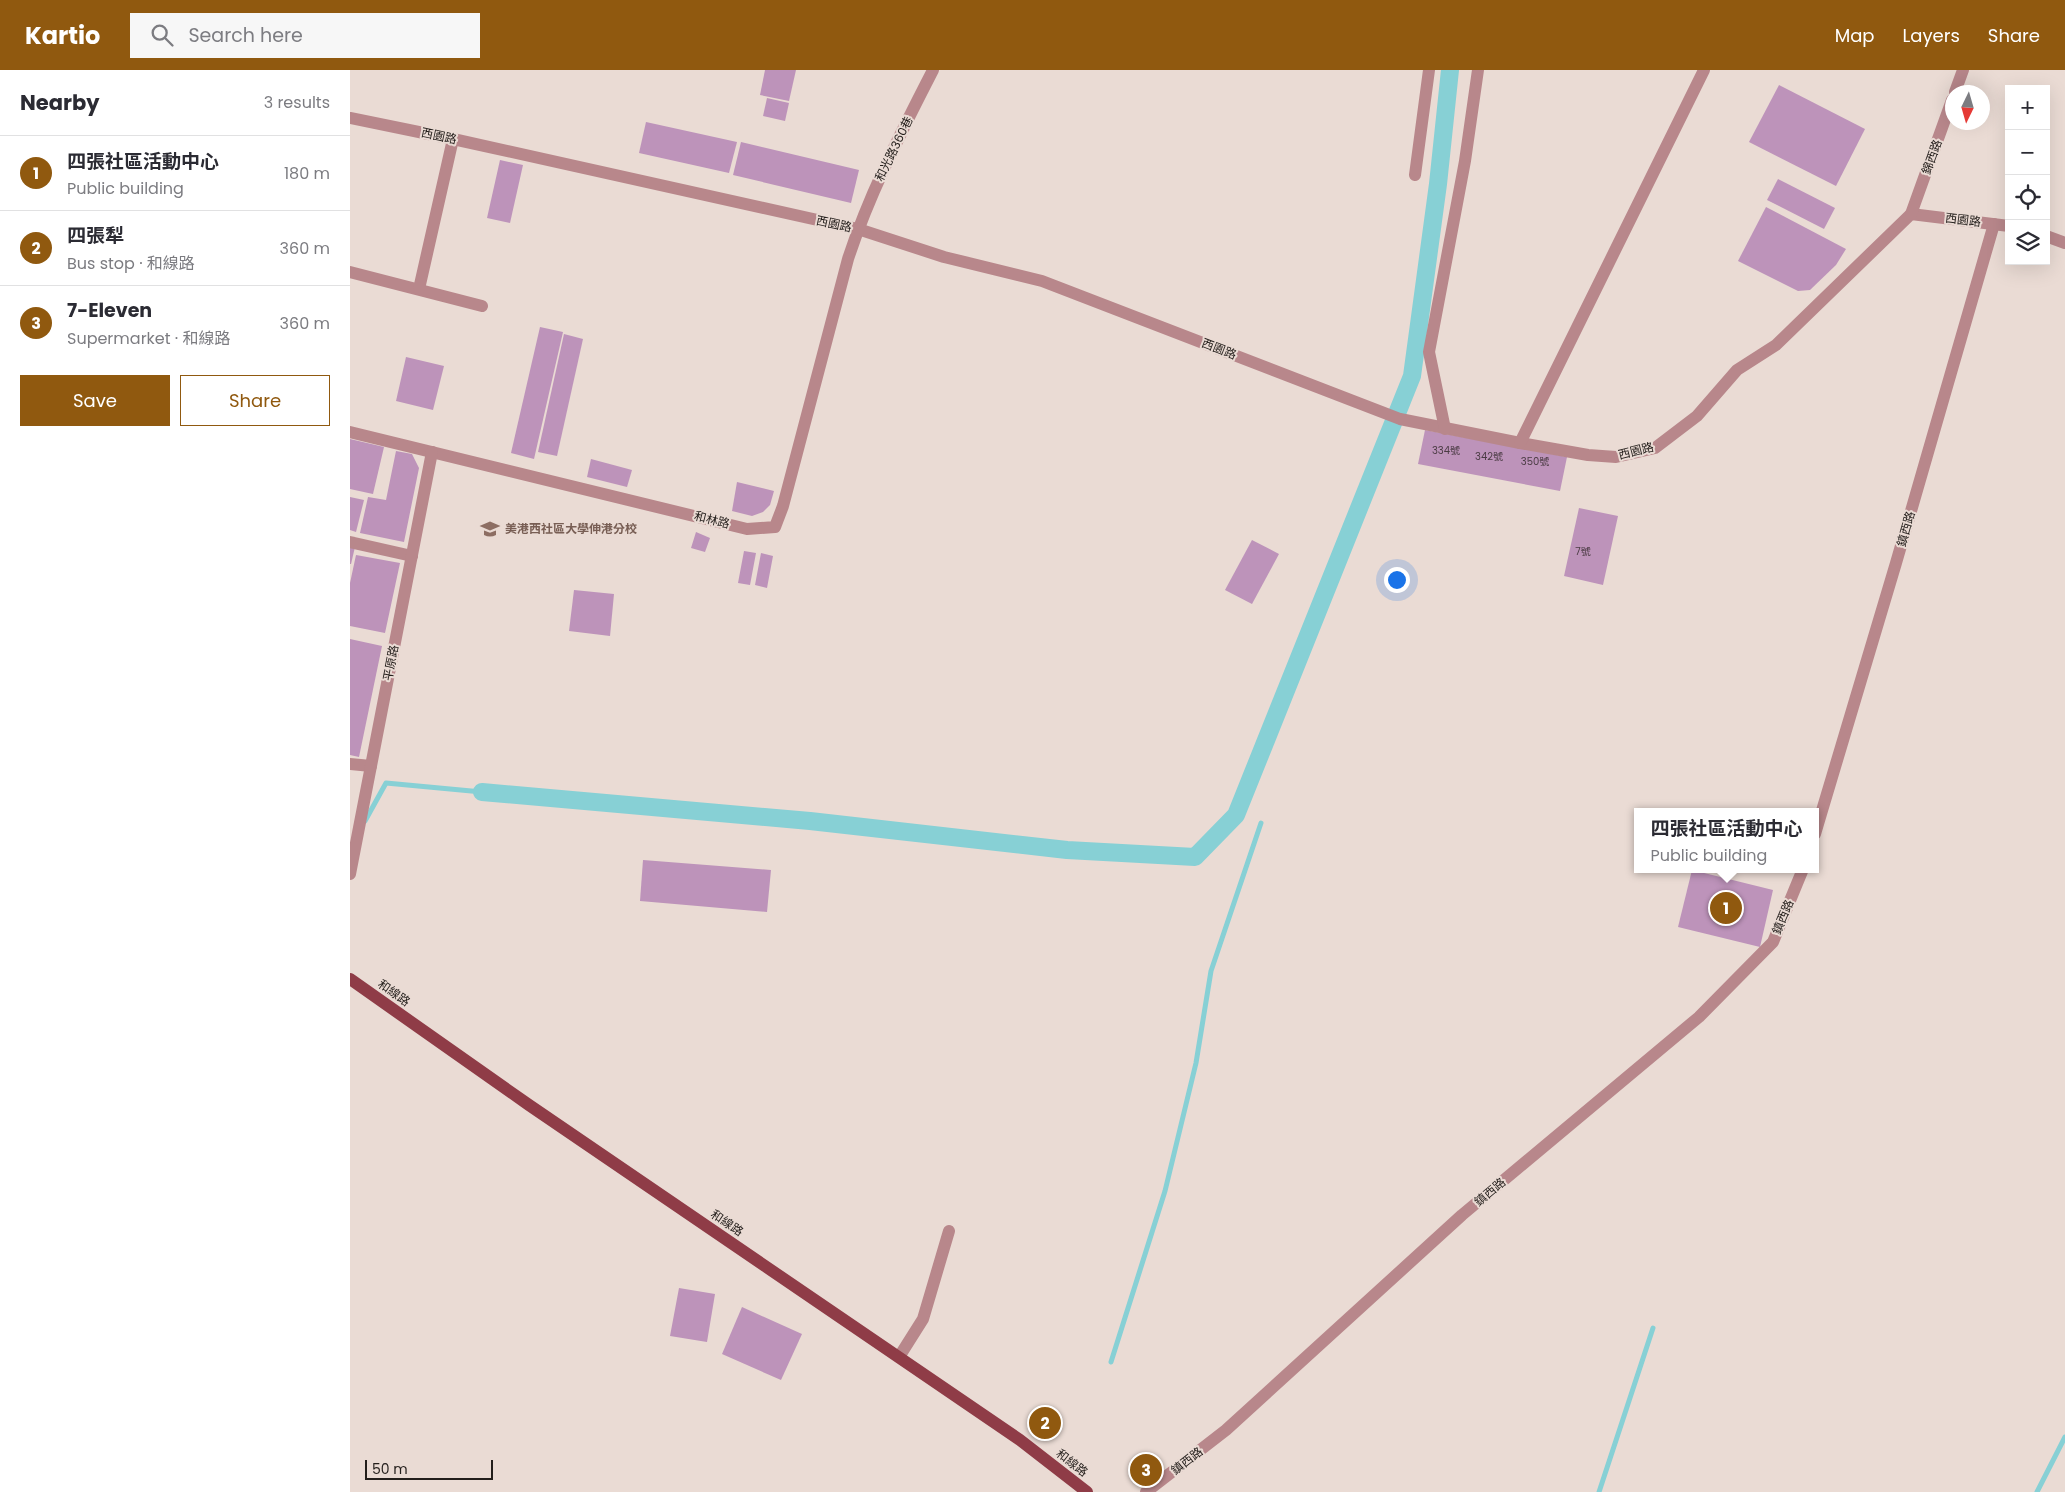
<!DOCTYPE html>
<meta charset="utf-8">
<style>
body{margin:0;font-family:Poppins,"Noto Sans TC",sans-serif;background:#f7f7f7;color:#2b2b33}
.controls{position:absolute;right:15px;top:15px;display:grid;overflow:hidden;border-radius:0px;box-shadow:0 5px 20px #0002}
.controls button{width:45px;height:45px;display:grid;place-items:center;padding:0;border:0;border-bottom:1px solid #e1e1e2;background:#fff;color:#2b2b33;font:25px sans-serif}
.compass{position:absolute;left:1595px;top:15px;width:45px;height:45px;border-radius:50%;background:#fff;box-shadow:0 5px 20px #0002;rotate:185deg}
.scale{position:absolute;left:15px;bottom:12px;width:128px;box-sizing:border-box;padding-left:5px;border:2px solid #231e1b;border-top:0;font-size:14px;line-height:18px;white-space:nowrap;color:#231e1b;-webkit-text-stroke:4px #eadbd4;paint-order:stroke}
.you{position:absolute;left:1046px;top:509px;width:18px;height:18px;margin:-12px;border:4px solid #fff;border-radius:50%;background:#1a73e8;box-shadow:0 0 0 8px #1a73e833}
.badge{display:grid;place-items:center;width:32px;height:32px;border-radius:50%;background:#90590f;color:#fff;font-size:16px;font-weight:700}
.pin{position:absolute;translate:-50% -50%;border:2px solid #fff;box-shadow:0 1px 5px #0006}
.popup{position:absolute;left:1284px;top:738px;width:185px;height:65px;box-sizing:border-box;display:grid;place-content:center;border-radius:0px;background:#fff;filter:drop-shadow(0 1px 4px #0005);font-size:16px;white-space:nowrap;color:#7c7c81}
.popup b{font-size:19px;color:#2b2b33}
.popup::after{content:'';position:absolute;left:50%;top:100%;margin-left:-10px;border:10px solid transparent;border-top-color:#fff}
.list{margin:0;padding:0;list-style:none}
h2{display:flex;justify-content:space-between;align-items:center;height:65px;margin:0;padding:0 20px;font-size:21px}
h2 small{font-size:16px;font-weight:400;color:#7c7c81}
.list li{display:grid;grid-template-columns:32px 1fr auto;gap:15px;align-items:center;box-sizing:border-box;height:75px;padding:0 20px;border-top:1px solid #e1e1e2}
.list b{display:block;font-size:19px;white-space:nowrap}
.list p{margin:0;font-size:16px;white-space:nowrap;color:#7c7c81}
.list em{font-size:16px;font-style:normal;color:#7c7c81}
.actions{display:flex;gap:10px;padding:15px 20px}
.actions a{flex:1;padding:11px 0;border:1px solid #90590f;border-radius:0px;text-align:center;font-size:18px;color:#90590f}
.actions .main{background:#90590f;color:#fff}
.icon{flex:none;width:28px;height:28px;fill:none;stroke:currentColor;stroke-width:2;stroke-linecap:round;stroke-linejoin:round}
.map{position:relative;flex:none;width:1715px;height:1422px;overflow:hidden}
header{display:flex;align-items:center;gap:30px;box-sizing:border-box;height:70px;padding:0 25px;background:#90590f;color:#fff}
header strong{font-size:24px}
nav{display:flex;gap:28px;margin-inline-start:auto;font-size:18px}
.search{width:350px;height:45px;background:#f7f7f7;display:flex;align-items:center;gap:12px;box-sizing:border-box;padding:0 18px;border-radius:0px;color:#7c7c81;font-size:19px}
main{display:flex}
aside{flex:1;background:#fff}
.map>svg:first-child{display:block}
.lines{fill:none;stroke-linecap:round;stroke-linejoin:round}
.stream{stroke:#87d0d5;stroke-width:5}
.canal{stroke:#87d0d5;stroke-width:18}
.building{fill:#bd93ba}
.minor{stroke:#b8878b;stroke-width:12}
.major{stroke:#8f3c47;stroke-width:12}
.labels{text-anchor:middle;stroke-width:4;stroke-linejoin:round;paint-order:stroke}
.number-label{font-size:10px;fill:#4a3b43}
.street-label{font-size:12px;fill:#231e1b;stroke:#eadbd4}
.education-label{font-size:12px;font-weight:bold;fill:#785e54;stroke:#eadbd4;text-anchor:start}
</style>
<header>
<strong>Kartio</strong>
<div class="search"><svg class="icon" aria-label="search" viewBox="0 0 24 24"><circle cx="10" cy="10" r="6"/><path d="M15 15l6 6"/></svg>Search here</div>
<nav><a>Map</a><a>Layers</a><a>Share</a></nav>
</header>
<main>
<aside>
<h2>Nearby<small>3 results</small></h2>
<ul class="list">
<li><span class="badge">1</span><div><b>四張社區活動中心</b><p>Public building</p></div><em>180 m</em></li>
<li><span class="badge">2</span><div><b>四張犁</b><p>Bus stop · 和線路</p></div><em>360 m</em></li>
<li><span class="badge">3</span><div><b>7-Eleven</b><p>Supermarket · 和線路</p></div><em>360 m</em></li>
</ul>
<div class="actions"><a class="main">Save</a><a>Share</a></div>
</aside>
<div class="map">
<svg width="1715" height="1422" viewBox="0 0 1715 1422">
<rect width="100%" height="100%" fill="#eadbd4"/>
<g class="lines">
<g class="stream">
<path d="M15,751L36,713L132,722"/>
<path d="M761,1292L815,1121L846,993L861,901L911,753"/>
<path d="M1249,1422L1303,1258"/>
<path d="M1687,1422L1715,1367"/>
</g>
<path class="canal" d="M132,722L460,751L717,780L845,787L886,745L1062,306L1088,114L1100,0"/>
</g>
<g class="building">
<path d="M415,0H446L439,31L410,25Z"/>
<path d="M1429,15L1515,59L1486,116L1399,72Z"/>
<path d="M417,28L439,33L435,51L413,46Z"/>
<path d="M296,52L387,72L379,103L289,83Z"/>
<path d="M391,72L509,100L501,133L383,105Z"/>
<path d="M150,90L173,95L160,153L137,148Z"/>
<path d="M1428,109L1485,138L1474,159L1417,130Z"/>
<path d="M1416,137L1496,179L1486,195L1460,220L1448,221L1388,191Z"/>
<path d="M190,257L213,262L184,389L161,383Z"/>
<path d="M214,264L233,269L207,386L188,382Z"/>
<path d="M56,287L94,296L83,340L46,331Z"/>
<path d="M1075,360L1217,387L1210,421L1068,394Z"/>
<path d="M0,369L34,377L23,424L0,419Z"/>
<path d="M46,381L62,384L69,398L54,472L10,463L18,427L36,430Z"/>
<path d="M241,389L282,400L277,417L237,407Z"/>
<path d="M387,412L424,421L420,435L413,442L402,446L382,441Z"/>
<path d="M0,427L14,430L6,462L0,460Z"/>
<path d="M1229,438L1268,446L1253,515L1214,506Z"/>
<path d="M346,462L360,468L355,482L341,478Z"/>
<path d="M902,470L929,484L902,534L875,520Z"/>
<path d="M0,476L5,477L1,494H0Z"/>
<path d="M394,481L406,483L400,515L388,513Z"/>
<path d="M411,483L423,486L417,518L405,515Z"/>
<path d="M6,485L50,493L35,563L0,556V513Z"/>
<path d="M224,520L264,524L260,566L219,561Z"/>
<path d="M0,569L32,576L9,687L0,685Z"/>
<path d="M293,790L421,800L417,842L290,831Z"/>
<path d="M1342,800L1423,820L1410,877L1328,857Z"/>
<path d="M329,1218L365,1224L357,1272L320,1266Z"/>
<path d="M392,1237L452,1264L431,1310L372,1284Z"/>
</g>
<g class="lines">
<g class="minor">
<path d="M1605,22L1613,0"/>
<path d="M0,48L103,69L508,159L594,187L692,211L1050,349L1170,373L1238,385L1266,387L1305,378L1347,346L1387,300L1426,275L1561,144L1659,156"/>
<path d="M1065,105L1079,0"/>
<path d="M1561,144L1602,30"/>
<path d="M1696,166L1715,173"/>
<path d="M0,202L132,236"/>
<path d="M69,219L103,69"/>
<path d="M1095,359L1079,282L1115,91L1128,0"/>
<path d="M0,362L397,459L425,457L433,436L498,189C520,122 551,63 583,0"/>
<path d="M1170,373L1354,0"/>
<path d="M0,472L62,486"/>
<path d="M0,694L21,696"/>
<path d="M1465,764L1546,493L1644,154"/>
<path d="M0,804L82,382"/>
<path d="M549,1287L573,1249L599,1161"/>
<path d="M796,1422L876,1360L1112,1145L1349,947L1423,872L1453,799"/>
</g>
<path class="major" d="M0,909L179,1035L670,1370L737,1422"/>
</g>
<defs>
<g id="university-bare" transform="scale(1.5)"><path d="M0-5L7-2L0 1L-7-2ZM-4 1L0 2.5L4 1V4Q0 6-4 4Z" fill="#8d6e63" stroke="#eadbd4" stroke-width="2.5" paint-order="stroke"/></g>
</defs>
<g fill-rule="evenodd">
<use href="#university-bare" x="140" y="459"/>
</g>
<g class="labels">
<g class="number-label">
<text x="1096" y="384">334號</text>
<text x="1139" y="390">342號</text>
<text x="1185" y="395">350號</text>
<text x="1233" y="485">7號</text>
</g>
<g class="street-label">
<text transform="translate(89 66) rotate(12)" y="4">西園路</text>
<text transform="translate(544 79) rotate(-64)" y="4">和光路360巷</text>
<text transform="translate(1582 87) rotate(-70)" y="4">錦西路</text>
<text transform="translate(1613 150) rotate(7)" y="4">西園路</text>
<text transform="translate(484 154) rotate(12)" y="4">西園路</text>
<text transform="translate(869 279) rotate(21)" y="4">西園路</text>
<text transform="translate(1286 381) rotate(-14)" y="4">西園路</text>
<text transform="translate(362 450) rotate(14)" y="4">和林路</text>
<text transform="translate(1556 459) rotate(-74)" y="4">鎮西路</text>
<text transform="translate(41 593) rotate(-79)" y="4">平原路</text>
<text transform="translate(1433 847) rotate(-67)" y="4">鎮西路</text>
<text transform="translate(44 923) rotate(35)" y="4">和線路</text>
<text transform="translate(1140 1122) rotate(-40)" y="4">鎮西路</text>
<text transform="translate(377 1153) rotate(34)" y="4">和線路</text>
<text transform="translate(837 1391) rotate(-38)" y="4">鎮西路</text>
<text transform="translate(722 1393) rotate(38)" y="4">和線路</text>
</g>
<g class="education-label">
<text x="155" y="463">美港西社區大學伸港分校</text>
</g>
</g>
</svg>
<div class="controls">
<button>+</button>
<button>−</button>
<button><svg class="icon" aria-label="locate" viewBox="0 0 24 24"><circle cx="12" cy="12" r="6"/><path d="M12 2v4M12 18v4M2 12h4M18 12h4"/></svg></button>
<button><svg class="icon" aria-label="layers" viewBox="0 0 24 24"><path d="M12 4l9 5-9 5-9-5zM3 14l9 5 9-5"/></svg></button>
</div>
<svg class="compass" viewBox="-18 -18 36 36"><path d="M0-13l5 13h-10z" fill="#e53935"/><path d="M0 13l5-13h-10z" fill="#7c7c81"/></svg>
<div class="scale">50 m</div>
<div class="you"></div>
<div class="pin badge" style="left:1376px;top:838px">1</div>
<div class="popup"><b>四張社區活動中心</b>Public building</div>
<div class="pin badge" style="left:695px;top:1353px">2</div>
<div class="pin badge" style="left:796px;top:1400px">3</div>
</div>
</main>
